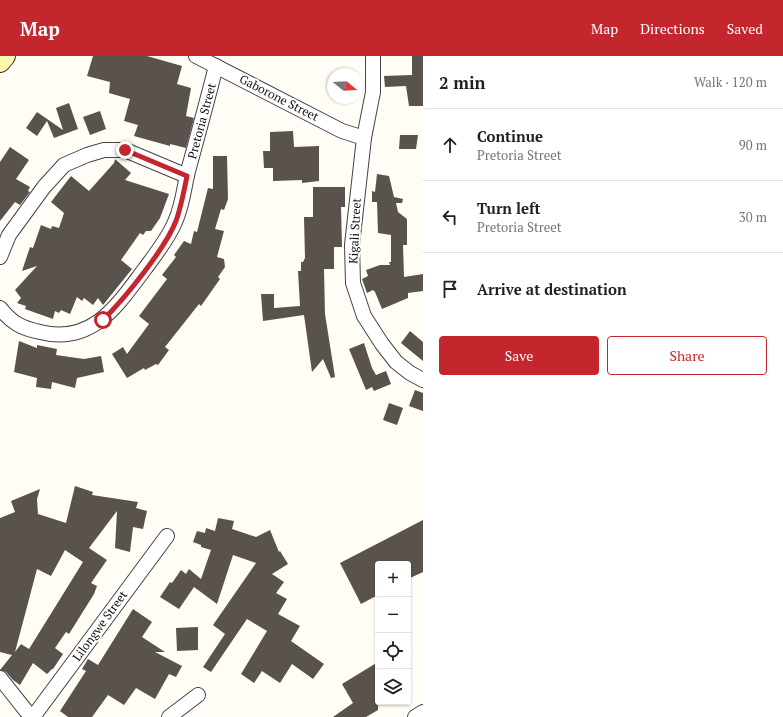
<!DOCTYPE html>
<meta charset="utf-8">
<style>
body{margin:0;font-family:"PT Serif",serif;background:#f6f6f6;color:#202124}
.controls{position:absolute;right:12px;bottom:12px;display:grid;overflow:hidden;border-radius:4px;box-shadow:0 1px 3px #0004}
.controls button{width:36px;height:36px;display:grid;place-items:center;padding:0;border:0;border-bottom:1px solid #e0e0e0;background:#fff;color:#202124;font:20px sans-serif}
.compass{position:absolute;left:327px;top:12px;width:36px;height:36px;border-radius:50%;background:#fff;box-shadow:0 1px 3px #0004;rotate:108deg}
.stop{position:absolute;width:12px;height:12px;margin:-9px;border:3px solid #c4262e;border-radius:50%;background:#fff}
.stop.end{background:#c4262e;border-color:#fff;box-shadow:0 1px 4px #0008}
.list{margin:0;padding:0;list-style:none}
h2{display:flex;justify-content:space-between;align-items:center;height:52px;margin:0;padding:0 16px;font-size:17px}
h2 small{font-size:13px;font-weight:400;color:#757577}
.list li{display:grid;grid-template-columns:26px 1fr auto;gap:12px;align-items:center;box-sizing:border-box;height:72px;padding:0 16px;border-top:1px solid #e0e0e0}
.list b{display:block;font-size:15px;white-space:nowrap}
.list p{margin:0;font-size:13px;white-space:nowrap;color:#757577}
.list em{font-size:13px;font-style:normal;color:#757577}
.actions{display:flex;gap:8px;padding:12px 16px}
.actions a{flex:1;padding:9px 0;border:1px solid #c4262e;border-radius:4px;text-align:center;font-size:14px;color:#c4262e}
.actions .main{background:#c4262e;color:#fff}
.icon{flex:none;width:22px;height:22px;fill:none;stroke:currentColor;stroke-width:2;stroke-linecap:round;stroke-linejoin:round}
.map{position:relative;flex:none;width:423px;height:661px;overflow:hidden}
header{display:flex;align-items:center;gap:24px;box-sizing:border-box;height:56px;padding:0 20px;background:#c4262e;color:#fff}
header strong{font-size:19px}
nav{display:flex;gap:22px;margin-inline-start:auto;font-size:14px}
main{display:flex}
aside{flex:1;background:#fff}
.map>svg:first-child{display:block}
.building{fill:#5a524d;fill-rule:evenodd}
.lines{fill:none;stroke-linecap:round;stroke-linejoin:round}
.street-casing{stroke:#444;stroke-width:16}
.secondary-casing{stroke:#333;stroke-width:22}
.street{stroke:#fff;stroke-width:14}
.secondary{stroke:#fff6b0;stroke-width:20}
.route{stroke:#c4262e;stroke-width:5}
.labels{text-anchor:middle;stroke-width:4;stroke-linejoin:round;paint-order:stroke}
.street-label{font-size:12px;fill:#111;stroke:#fff}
</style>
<header>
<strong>Map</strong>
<nav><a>Map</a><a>Directions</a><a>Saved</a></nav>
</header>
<main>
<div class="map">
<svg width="423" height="661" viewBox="0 0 423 661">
<rect width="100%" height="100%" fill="#fffdf5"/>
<g class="building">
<path d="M93,0H147L182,10L177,28L191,32L186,60L194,62L186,92L170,88V90L134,80L138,69L124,65L130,43L109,37L110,26L87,20Z"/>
<path d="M412,0H423V50H409L406,30L385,31L384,20L412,19Z"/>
<path d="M69,47L78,73L54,82L47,65L37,80L26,72L37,56L63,74L56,52Z"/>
<path d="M100,55L106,73L90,79L83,61Z"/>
<path d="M293,75L294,91L319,90V125L302,127V124L273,125V112H264L263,95H270V76Z"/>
<path d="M400,79H418L416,93H399Z"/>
<path d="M10,91L29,104L16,123L30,131L28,135L30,136L20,149L15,146L0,165V106Z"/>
<path d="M213,100H227L228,143L224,154L221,153L215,173L224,175L217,201L224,203L225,211L218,221L220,223L201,250L199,248L165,291L169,294L158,309L156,308L145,314L144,312L127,322L112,298L123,291L127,298L149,268L139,260L167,223L162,219L176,201L174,199L184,185L191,188L194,175L197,176L208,132L213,133Z"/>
<path d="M115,103L131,117L125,124L169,138L160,162L151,175H146L143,179L140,177L121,204L132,213L103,249L98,242L93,249L84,242L82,245L77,241L70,258L61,254L59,257L55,255L53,263L25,253L26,250L17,247L21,242L15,234L37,210L22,215L30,191L33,192L41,169L51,173L52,170L59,172L64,157L51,146L71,120L89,135L114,107Z"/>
<path d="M377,118L389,120L394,141L403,143L402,147H396L398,156L407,163V189H403L404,221L423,218V235L408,237V242L382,253L375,236L373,234L367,237L362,223L368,220L366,214L380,209H390L389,206H391V179L378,177L377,146H372V135L375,136Z"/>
<path d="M313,131H345V151H341L342,191H334V213H324L325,258L335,321L331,322L323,303L312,316L304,259L263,265L261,238H274V252L300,250L298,215H301V206H303L305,202L304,161H313Z"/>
<path d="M410,275L423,286V305L401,287Z"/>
<path d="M19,285L37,292V289L57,293L56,299L84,303L101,300L104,316L77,322L75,332L52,326L51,333L36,331L37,322L14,316Z"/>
<path d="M364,287L372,312L376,319L386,315L391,328L374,335L372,331L366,334L349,293Z"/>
<path d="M415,334L423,337V355L409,350Z"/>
<path d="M389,347L403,352L397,369L383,364Z"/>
<path d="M75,430L93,436L92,439L138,446L136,452L147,455L143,473L133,471L130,496L115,492L117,455L89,492L107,504L91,527L97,530L94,538L69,578L66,576L55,592L63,598L53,613H52L47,618L33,607L20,629L13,624L6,616L0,614L12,599L0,596V462L15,456L11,445L40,433L37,443L38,458L66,467ZM65,494L83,506L29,593L21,588L15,596L37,513L51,520Z"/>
<path d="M218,462L234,465L232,473L256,481L270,474L279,496L280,495L288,508L272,518L284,526L276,537L287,543L278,558L300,570L291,585L324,608L313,623L292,608L280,627L262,615L254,627L241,618L267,575L247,563L211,616L203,611L225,578L213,569L256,507L233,499L217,548L194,531L179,553L160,541L170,526L172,527L181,514L186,518L189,513L201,523L211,494L201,491V489L193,486L197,475L205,477L206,472L215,475Z"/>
<path d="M423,464V516L408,523V508H378V539L361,548L340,507Z"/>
<path d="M133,553L152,566L142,581L165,596H155L182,610L176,621L169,618L155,643L136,632L124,649L108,639L92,661H68L60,655L86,615L82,613L88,603L98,609Z"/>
<path d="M198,571V594L177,595L176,572Z"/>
<path d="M378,606V654L366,661H333L353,647L342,628Z"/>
</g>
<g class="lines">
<g class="street-casing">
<g id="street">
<path d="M196,0L342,75L364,82"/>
<path d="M373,0V36L364,82L352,189L353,227L364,260L382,288L396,306L410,317L423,324"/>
<path d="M0,201L9,179L44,131L64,109L87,99L104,94H125L187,120"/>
<path d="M0,252C12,267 21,272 40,276C92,289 117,250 144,214C155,199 168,183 175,166C182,151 184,134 187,119C197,82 207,46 216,10"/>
<path d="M0,622L31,661"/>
<path d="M33,661L167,480"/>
<path d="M169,661L198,639"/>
<path d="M415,661L423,656"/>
</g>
</g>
<g class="secondary-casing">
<path id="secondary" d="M0,6L5,0"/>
</g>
<use href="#street" class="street"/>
<use href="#secondary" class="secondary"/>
</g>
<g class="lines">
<path class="route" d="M103,264C125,242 165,193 176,165C181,151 184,135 187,120L125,94"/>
</g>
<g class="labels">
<g class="street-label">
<text transform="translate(279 42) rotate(27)" y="4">Gaborone Street</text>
<text transform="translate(202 65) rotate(-75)" y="4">Pretoria Street</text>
<text transform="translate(355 175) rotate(-87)" y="4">Kigali Street</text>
<text transform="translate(100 570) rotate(-54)" y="4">Lilongwe Street</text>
</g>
</g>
</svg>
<div class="controls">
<button>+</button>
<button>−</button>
<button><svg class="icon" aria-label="locate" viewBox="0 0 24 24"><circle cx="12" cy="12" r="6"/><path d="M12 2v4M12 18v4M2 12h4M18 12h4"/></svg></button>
<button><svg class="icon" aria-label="layers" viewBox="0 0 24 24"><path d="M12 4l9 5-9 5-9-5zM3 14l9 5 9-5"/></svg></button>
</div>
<svg class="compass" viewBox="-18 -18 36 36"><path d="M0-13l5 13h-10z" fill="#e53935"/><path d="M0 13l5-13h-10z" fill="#757577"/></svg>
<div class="stop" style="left:103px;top:264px"></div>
<div class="stop end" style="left:125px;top:94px"></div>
</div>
<aside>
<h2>2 min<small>Walk · 120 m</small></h2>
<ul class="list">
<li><svg class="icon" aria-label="ahead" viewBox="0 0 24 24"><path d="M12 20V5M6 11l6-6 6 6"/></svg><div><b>Continue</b><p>Pretoria Street</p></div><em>90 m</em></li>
<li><svg class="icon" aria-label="left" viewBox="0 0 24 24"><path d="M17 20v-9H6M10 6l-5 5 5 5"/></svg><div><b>Turn left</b><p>Pretoria Street</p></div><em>30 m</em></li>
<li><svg class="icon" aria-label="arrive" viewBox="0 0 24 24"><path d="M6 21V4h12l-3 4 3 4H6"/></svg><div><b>Arrive at destination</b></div></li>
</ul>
<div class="actions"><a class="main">Save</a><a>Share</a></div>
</aside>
</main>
